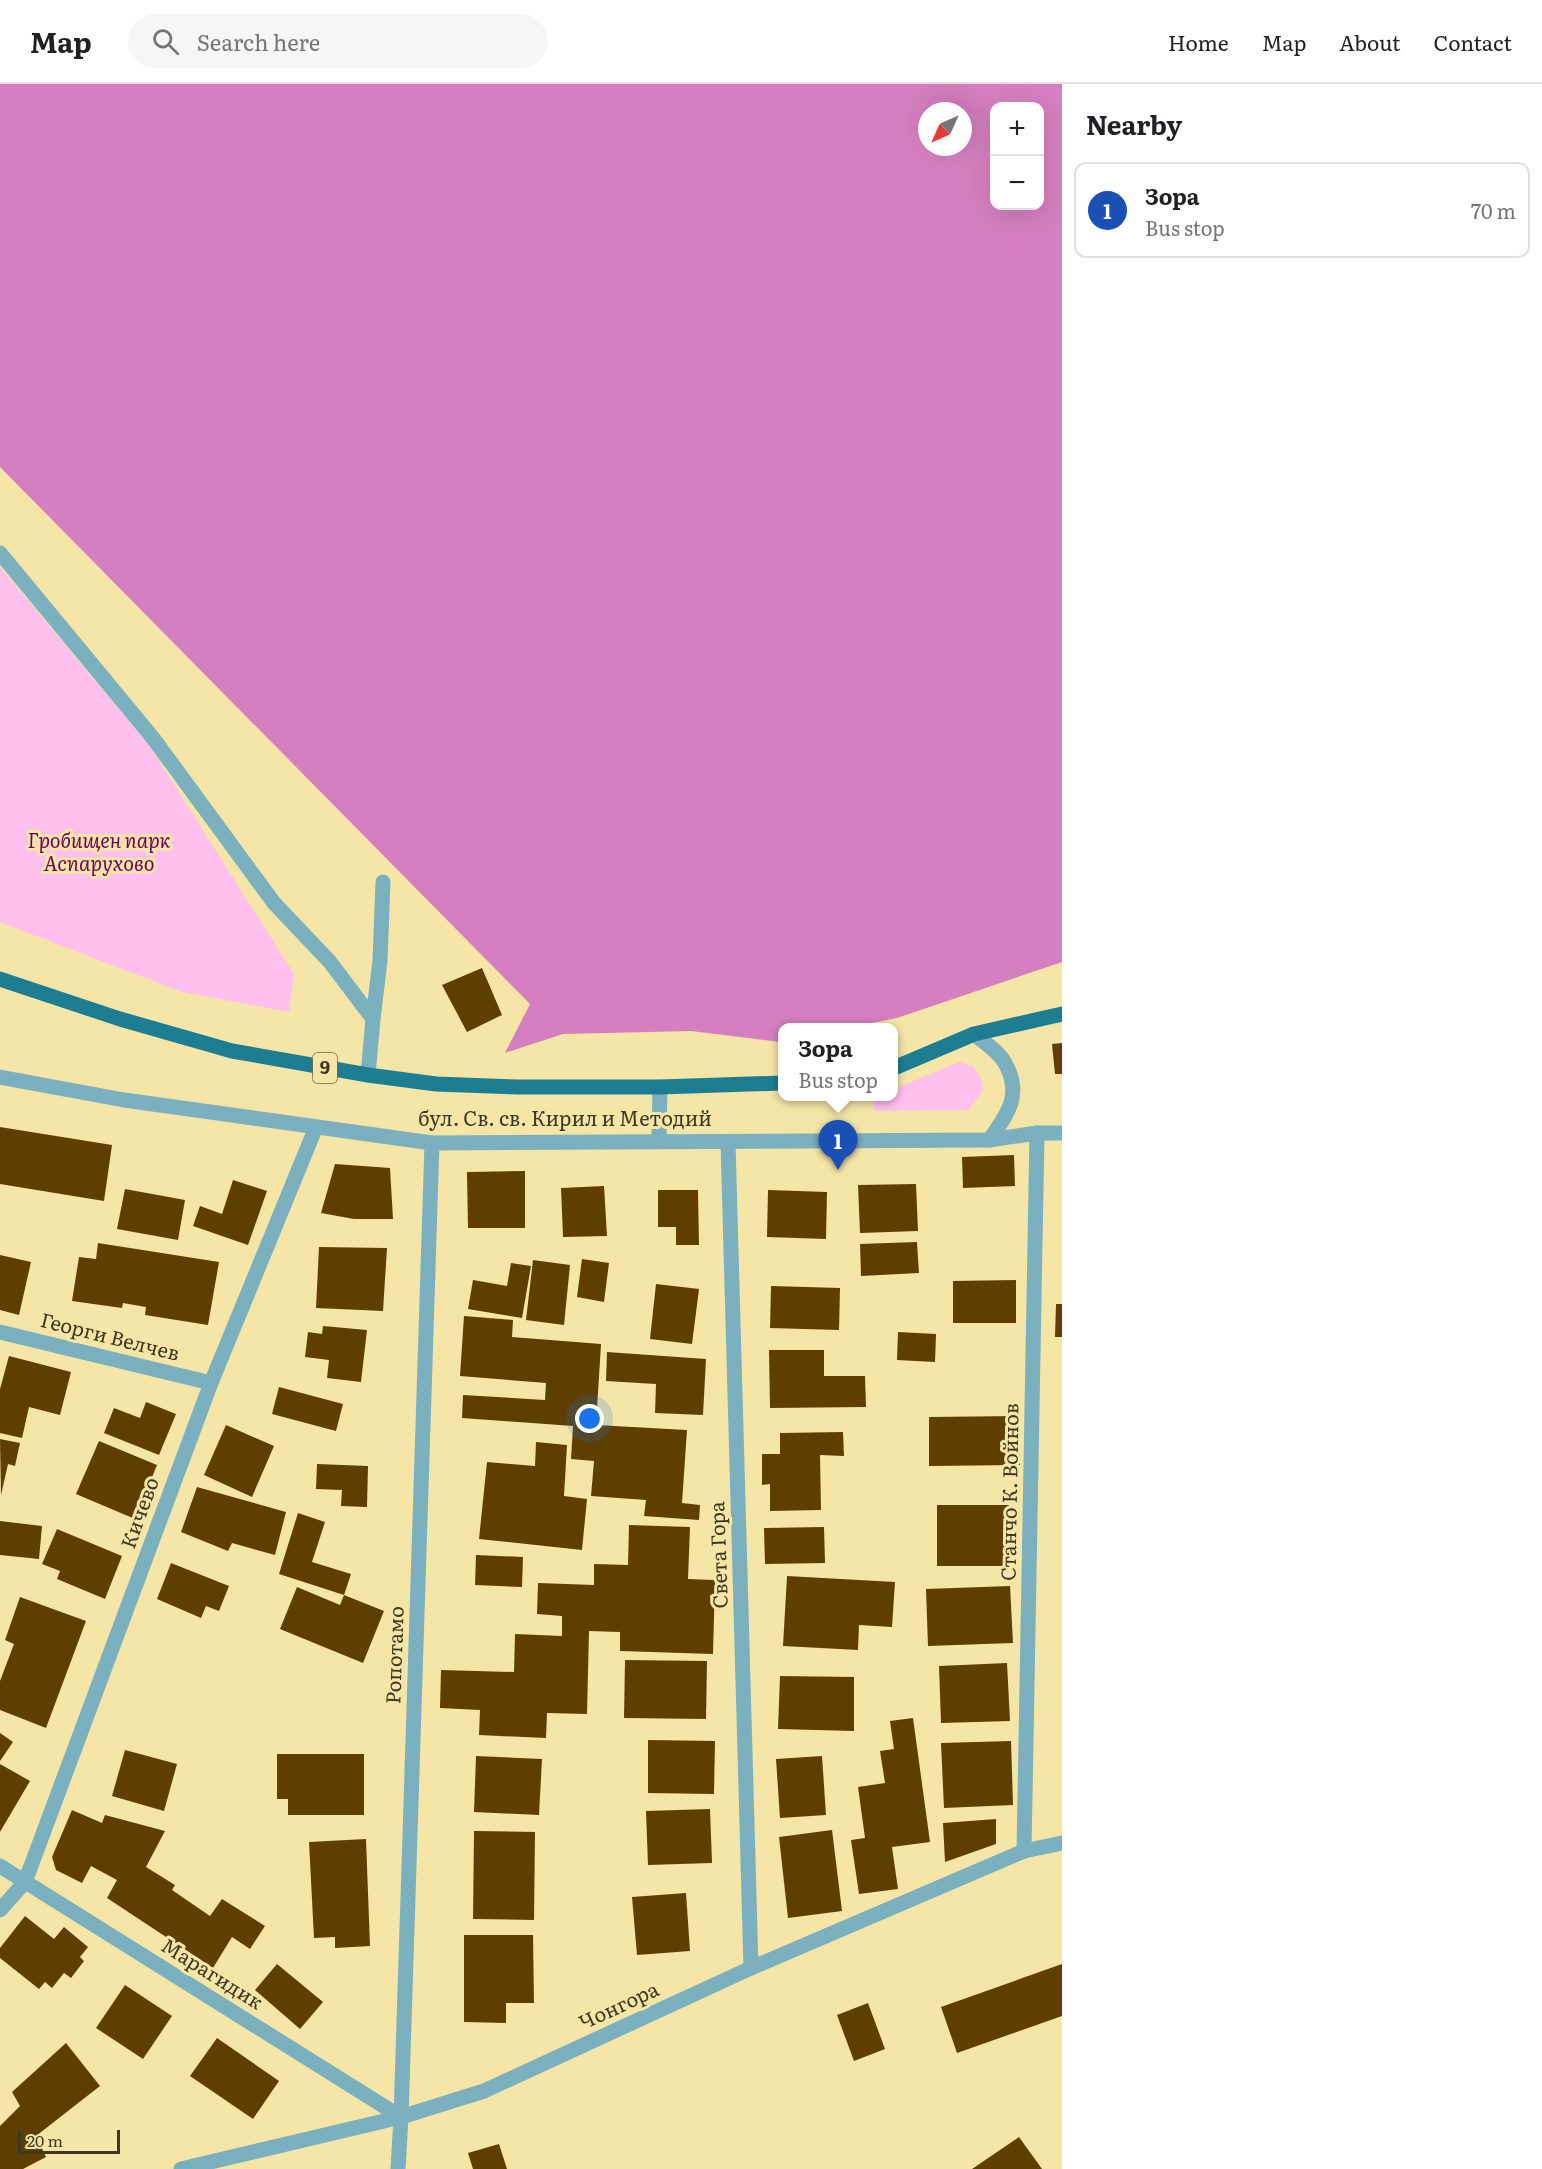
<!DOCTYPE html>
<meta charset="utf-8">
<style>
body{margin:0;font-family:Literata,serif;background:#f6f6f6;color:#202124}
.controls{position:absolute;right:18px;top:18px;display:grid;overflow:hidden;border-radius:12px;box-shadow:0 6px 24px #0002}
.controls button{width:54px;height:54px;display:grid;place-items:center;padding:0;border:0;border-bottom:2px solid #e0e0e0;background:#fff;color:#202124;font:30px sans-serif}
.compass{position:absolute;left:918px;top:18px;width:54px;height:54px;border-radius:50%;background:#fff;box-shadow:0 6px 24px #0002;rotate:225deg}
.scale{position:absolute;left:18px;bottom:15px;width:102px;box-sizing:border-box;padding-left:6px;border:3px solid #3e391f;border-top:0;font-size:16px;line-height:21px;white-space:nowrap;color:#3e391f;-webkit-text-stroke:4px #f5e6a7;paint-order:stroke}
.you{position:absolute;left:590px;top:1335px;width:21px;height:21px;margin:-15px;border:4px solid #fff;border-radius:50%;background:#1a73e8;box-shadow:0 0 0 9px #1a73e833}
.badge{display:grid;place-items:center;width:39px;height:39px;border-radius:50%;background:#b45309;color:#fff;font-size:20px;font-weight:700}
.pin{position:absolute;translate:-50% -50px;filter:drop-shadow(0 2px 3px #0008)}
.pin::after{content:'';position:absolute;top:32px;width:21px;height:18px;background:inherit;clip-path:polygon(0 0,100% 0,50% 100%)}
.popup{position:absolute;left:778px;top:939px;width:120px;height:78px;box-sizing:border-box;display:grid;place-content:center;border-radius:12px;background:#fff;filter:drop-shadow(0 2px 4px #0005);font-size:20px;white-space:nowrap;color:#757577}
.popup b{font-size:22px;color:#202124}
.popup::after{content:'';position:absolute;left:50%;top:100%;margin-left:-12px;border:12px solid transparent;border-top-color:#fff}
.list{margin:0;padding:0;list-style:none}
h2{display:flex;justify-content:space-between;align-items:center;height:78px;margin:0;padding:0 24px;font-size:26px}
h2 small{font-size:20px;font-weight:400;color:#757577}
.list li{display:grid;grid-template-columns:39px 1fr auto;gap:18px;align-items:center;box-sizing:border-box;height:96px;margin:0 12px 12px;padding:0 12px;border:2px solid #e0e0e0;border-radius:12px}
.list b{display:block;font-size:22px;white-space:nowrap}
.list p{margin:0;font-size:20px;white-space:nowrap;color:#757577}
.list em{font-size:20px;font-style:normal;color:#757577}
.icon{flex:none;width:33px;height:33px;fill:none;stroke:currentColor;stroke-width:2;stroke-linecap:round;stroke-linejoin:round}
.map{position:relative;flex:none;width:1062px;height:2085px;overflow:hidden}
header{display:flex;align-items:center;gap:36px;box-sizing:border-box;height:84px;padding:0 30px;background:#fff;border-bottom:2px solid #e0e0e0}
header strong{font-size:28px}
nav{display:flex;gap:33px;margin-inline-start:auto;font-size:21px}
.search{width:420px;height:54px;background:#f6f6f6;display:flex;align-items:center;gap:15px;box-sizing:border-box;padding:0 21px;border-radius:33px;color:#757577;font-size:22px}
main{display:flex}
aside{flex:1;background:#fff}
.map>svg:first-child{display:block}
.green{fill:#ffc0ed}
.forest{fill:#d47fbf;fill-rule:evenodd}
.building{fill:#5f3f01}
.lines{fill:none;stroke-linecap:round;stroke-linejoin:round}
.minor{stroke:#7bb0be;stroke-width:15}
.major{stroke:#1d7e93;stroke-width:15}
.labels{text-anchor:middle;stroke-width:6;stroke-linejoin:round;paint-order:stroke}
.shield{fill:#f5e6a7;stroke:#756d48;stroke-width:1.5}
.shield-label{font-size:18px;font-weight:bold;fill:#3e391f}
.park-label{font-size:20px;font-style:italic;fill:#70025f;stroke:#f5e6a7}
.street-label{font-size:20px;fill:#3e391f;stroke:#f5e6a7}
</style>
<header>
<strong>Map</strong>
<div class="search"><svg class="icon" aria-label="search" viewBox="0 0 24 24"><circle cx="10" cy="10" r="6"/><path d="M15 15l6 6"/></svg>Search here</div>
<nav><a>Home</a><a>Map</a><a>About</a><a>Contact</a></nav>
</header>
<main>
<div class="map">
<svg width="1062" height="2085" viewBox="0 0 1062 2085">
<rect width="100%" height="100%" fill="#f5e6a7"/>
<g class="green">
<path d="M0,483L149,661L294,890L289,928L182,908L0,838Z"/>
<path d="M959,978L973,982L981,995L983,1007L968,1026L874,1027L873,1013L894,1012V1005Z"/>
</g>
<path class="forest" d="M0,0H1062V878L897,934L852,943L782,944V958H780L691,947L563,950L505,969L530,920L0,383ZM994,22H1040V122H994ZM927,27H963V63H927Z"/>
<g class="building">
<path d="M482,884L502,931L467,948L442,901Z"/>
<path d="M1062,959V990H1055L1052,960Z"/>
<path d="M0,1043L112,1061L104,1117L0,1100Z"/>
<path d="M1014,1071L1015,1102L963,1104L962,1073Z"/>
<path d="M335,1080L390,1084L393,1135H354L321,1129Z"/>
<path d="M525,1087V1144H468L467,1088Z"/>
<path d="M233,1096L267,1107L248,1161L193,1142L200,1122L222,1130Z"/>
<path d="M916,1100L918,1147L860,1149L858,1101Z"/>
<path d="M604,1102L607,1152L563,1153L561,1104Z"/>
<path d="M125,1105L185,1116L178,1156L117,1145Z"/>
<path d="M658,1106H698L699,1161H676V1143H658Z"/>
<path d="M768,1106L827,1108L826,1155L767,1153Z"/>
<path d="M917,1158L919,1189L861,1192L860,1160Z"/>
<path d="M98,1159L219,1178L208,1241L145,1231L146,1223L123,1219L122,1224L72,1217L79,1173L96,1175Z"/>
<path d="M319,1163L387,1164L383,1227L316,1224Z"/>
<path d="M0,1171L31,1178L19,1231L0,1226Z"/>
<path d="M582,1175L609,1179L604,1218L577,1213Z"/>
<path d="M533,1176L570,1181L564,1241L526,1236Z"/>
<path d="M511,1179L531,1182L522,1234L468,1225L473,1196L507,1202Z"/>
<path d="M1016,1196V1239H953V1197Z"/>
<path d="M656,1200L699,1205L692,1260L650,1255Z"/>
<path d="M771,1202L840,1204L839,1246L770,1244Z"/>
<path d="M1056,1220H1062V1253H1055Z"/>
<path d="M464,1232L513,1236L512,1253L601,1260L596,1341L687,1346L682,1419L700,1421L699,1436L644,1432L646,1416L591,1412L594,1377L571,1375L573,1342L462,1334L463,1311L545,1316L546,1299L460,1292Z"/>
<path d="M323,1242L367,1246L361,1298L327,1294L329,1276L305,1273L308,1248L322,1250Z"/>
<path d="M898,1248L936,1250L935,1278L897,1276Z"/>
<path d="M769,1266H824V1292H865L866,1323L770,1324Z"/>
<path d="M607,1268L706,1275L703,1331L655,1329L656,1300L606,1297Z"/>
<path d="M9,1272L71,1288L60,1331L29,1323L22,1354L0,1349V1305Z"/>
<path d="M279,1303L343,1320L336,1347L272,1330Z"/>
<path d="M146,1318L176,1330L159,1371L104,1349L114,1324L140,1334Z"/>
<path d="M1019,1332L1020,1381L929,1382V1333Z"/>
<path d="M226,1341L274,1362L252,1413L204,1391Z"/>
<path d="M843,1348L844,1372L820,1371L821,1426L770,1427V1400L762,1401V1370H780V1349Z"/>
<path d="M0,1355L20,1359L15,1382L8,1380L1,1411Z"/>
<path d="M99,1357L157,1381L135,1435L76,1410Z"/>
<path d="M536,1358L567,1361L564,1412L587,1415L582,1466L479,1455L487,1378L535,1382Z"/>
<path d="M317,1380L368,1382L367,1423L341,1422L342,1406L316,1405Z"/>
<path d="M197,1403L286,1428L275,1471L232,1459L228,1467L181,1448Z"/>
<path d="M937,1421H1009L1010,1482H937Z"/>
<path d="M298,1429L325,1438L312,1478L351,1490L344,1511L279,1490Z"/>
<path d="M0,1437L42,1442L39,1475L0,1471Z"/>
<path d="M629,1441L690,1443L688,1495L715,1496L713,1570L620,1567V1548L589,1547L587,1630L547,1629L546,1654L479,1651L480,1626L440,1624L441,1586L514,1588L515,1550L562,1552V1532L537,1530L538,1499L594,1501V1480L628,1481Z"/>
<path d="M824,1443L825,1479L765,1480L764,1444Z"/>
<path d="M57,1445L122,1472L105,1515L57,1495L60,1487L42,1480Z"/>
<path d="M476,1471L523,1473L522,1503L475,1501Z"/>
<path d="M171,1479L229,1502L219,1527L206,1522L201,1534L157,1515Z"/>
<path d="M787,1492L895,1498L892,1543L859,1541L858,1566L783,1562Z"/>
<path d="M1010,1502L1013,1559L928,1562L926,1505Z"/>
<path d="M297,1503L340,1521L344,1511L384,1527L363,1579L280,1545Z"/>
<path d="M20,1513L86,1537L46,1644L0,1626V1597L14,1560L5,1556Z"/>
<path d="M625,1576L707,1577L706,1635L624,1634Z"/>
<path d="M1007,1579L1010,1637L941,1639L939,1582Z"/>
<path d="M780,1592L854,1593V1647L778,1645Z"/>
<path d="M913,1634L930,1758L892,1763L898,1805L859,1810L851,1756L865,1754L858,1703L885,1699L880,1667L894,1665L890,1637Z"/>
<path d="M0,1649L13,1658L0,1677Z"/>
<path d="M648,1656L715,1657L714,1710L648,1709Z"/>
<path d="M1011,1657L1013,1721L944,1724L941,1659Z"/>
<path d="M125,1666L177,1680L164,1727L112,1712Z"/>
<path d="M277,1670H364V1731H288V1715H277Z"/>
<path d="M476,1672L542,1675L539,1731L474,1728Z"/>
<path d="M822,1672L826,1731L780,1734L776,1675Z"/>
<path d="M0,1680L30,1697L0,1748Z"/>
<path d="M710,1725L712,1779L648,1781L646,1727Z"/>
<path d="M72,1726L102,1739L105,1731L165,1747L146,1783L175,1801L172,1806L210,1832L222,1815L265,1842L250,1865L232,1853L213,1884L107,1814L117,1796L91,1782L82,1799L56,1786L52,1773Z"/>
<path d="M996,1735V1760L945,1778L943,1739Z"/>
<path d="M832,1746L842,1827L788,1834L779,1753Z"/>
<path d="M474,1747L535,1748L534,1836L473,1835Z"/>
<path d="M366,1755L370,1862L335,1864V1853L314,1854L309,1758Z"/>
<path d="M686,1809L690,1867L637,1871L632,1813Z"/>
<path d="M25,1832L54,1855L64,1843L88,1863L80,1873L84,1877L71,1894L64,1889L52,1904L45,1898L39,1905L0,1874V1864Z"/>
<path d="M464,1851H533L534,1919H506V1939L464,1938Z"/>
<path d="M277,1880L323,1918L300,1945L255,1906Z"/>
<path d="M1062,1880V1932L957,1969L941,1923Z"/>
<path d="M125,1901L172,1932L143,1975L96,1944Z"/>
<path d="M868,1919L885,1965L854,1977L837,1931Z"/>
<path d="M217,1954L279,1997L253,2035L190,1992Z"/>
<path d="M66,1959L100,2002L36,2052L46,2073L23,2085H0V2042L20,2022L12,2008Z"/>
<path d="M1019,2053L1042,2085H972Z"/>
<path d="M499,2060L507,2085H473L468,2069Z"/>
</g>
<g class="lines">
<g class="minor">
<path d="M0,469L153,654L274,819L330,878L373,935L368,991"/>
<path d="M373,935L380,877L383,798"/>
<path d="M974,950C984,958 999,968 1005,979C1023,1011 1007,1031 989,1056"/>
<path d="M0,993L124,1016L432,1059L989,1056L1037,1049H1062"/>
<path d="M659,1057L660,1003"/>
<path d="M728,1058L751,1884"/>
<path d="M0,1248L211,1299"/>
<path d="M1024,1767L1037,1049"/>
<path d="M0,1782L401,2033"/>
<path d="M0,1826L25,1798L211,1299L316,1043"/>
<path d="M181,2085L401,2033L484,2007L751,1884L1024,1767L1062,1759"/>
<path d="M398,2085L401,2033L432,1059"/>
</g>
<g class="major">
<path d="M0,895L120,935L232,967L368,991L436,1000L518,1003H660L782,999"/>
<path d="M894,984L974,950L1062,930"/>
</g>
</g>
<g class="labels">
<rect class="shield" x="313" y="969" width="24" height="30" rx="4.5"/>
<g class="shield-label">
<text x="325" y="990">9</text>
</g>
<g class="park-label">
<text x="99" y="764">Гробищен парк<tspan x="99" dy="23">Аспарухово</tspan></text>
</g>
<g class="street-label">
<text x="565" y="1042">бул. Св. св. Кирил и Методий</text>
<text transform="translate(110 1253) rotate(14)" y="7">Георги Велчев</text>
<text transform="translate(1010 1408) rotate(-89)" y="7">Станчо К. Войнов</text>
<text transform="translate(140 1429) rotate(-70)" y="7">Кичево</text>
<text transform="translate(719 1471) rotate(-92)" y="7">Света Гора</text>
<text transform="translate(395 1571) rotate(-88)" y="7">Ропотамо</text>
<text transform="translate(212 1890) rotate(32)" y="7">Марагидик</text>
<text transform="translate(619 1922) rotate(-25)" y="7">Чонгора</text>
</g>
</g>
</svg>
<div class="controls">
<button>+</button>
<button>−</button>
</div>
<svg class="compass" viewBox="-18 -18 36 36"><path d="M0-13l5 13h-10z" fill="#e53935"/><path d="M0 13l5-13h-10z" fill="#757577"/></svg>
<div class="scale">20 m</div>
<div class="you"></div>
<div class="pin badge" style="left:838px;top:1086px;background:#1a4fb4">1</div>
<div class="popup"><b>Зора</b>Bus stop</div>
</div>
<aside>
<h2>Nearby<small></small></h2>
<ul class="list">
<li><span class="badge" style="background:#1a4fb4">1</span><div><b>Зора</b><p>Bus stop</p></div><em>70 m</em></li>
</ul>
</aside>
</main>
